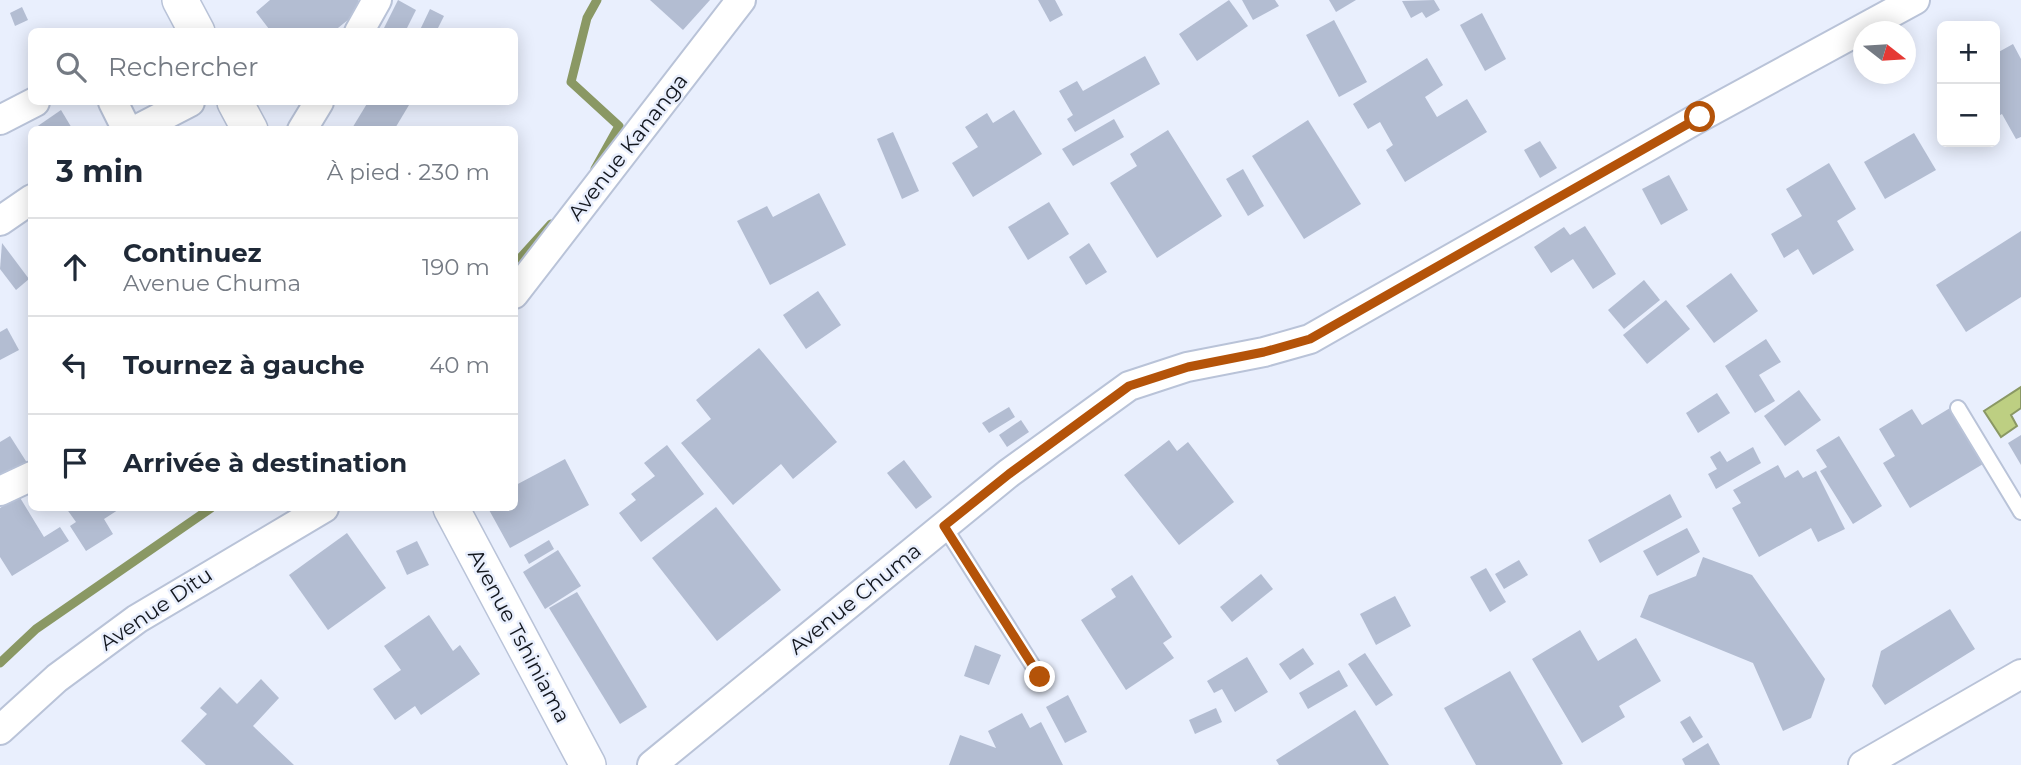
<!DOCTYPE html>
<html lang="fr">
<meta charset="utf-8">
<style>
body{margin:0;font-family:Montserrat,sans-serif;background:#f6f6f7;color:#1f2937}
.controls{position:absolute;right:21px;top:21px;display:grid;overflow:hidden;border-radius:10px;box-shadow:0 4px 18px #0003}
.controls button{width:63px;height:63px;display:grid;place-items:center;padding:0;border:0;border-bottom:2px solid #e0e1e3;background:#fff;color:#1f2937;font:35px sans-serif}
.compass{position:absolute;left:1853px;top:21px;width:63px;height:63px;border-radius:50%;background:#fff;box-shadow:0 4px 18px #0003;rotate:107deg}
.stop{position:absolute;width:21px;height:21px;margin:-16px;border:5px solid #b45309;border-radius:50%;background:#fff}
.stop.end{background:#b45309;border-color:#fff;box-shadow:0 2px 7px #0008}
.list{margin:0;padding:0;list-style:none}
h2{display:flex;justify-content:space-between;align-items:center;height:91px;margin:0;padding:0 28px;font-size:30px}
h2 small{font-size:23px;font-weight:400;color:#747a83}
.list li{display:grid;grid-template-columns:46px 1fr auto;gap:21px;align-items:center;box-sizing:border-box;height:98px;padding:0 28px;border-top:2px solid #e0e1e3}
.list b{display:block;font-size:26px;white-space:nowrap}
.list p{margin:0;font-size:23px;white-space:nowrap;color:#747a83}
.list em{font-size:23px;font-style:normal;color:#747a83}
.icon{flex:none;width:38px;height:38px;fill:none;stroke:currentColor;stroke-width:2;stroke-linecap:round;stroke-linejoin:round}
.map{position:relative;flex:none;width:2021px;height:765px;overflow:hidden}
.search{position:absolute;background:#fff;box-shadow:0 4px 18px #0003;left:28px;top:28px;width:490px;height:77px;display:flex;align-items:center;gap:18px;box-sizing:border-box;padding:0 24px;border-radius:10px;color:#747a83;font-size:26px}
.panel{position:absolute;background:#fff;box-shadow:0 4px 18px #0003;left:28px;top:126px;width:490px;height:385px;border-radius:10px}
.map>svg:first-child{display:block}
.water{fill:#bdcf82;stroke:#8a9864;stroke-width:2}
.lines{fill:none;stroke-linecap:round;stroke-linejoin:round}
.stream{stroke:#8a9864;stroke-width:9}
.building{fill:#b3bdd2}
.service-casing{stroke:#b9c3d8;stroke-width:18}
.minor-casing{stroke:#b9c3d8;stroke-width:32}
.tertiary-casing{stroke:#b9c3d8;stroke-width:38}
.service{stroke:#fff;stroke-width:14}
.minor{stroke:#fff;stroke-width:28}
.tertiary{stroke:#fff;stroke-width:35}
.route{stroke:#b45309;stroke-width:9}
.labels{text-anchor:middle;stroke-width:5;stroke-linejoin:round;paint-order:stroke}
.street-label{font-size:21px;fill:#13171e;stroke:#e9effd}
</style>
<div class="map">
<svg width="2021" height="765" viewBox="0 0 2021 765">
<rect width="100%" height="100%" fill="#e9effd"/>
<path class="water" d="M2021,387V408L2011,415L2017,426L2001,437L1984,411Z"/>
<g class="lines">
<g class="stream">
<path d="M595,169L619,126L571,82L587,18L597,0"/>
<path d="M514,265L551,224"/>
<path d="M0,663L36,629L211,508"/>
</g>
</g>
<g class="building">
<path d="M270,0H358L364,7L333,32H266L269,29L256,12Z"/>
<path d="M398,0L416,10L405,32H382Z"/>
<path d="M650,0H710L683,30Z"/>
<path d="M1038,0H1055L1063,15L1050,22Z"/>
<path d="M1229,0L1248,26L1197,61L1179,34Z"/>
<path d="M1242,0H1275L1279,6L1253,20Z"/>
<path d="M1329,0H1356L1336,12Z"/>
<path d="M1434,0L1440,10L1426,18L1422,12L1411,18L1402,1Z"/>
<path d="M22,7L28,20L15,26L10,13Z"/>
<path d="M430,9L444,16L436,32H419Z"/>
<path d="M1482,13L1506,59L1485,71L1460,25Z"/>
<path d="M1334,20L1367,82L1339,97L1306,35Z"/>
<path d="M2013,44L2021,59V137L2016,139L2002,114L1996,117L1995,114V54Z"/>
<path d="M1145,56L1160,84L1075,132L1067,119L1073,115L1059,91L1077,81L1083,91Z"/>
<path d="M1427,58L1443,85L1425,97L1437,117L1467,99L1487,132L1405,182L1386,150L1393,145L1380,122L1368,129L1353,104Z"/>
<path d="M368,102H403L409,105L394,130H351Z"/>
<path d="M61,110L73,130H32Z"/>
<path d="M1014,110L1042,154L973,197L952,163L978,147L965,127L987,113L993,123Z"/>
<path d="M1114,119L1124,137L1073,166L1062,149Z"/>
<path d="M1308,120L1361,204L1304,239L1252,156Z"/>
<path d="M1168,130L1222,216L1157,258L1110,183L1137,166L1130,154Z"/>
<path d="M893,132L919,191L902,199L877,139Z"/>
<path d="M1914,133L1936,170L1885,199L1864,162Z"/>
<path d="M1540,141L1557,168L1540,178L1524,150Z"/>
<path d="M1829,163L1856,209L1837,221L1854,250L1813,275L1798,249L1784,258L1771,234L1802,216L1786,189Z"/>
<path d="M1243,169L1264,206L1248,216L1226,179Z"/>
<path d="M1669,175L1688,210L1661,225L1642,189Z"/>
<path d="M819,193L846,245L770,285L737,221L767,206L773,217Z"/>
<path d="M1049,202L1069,234L1028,260L1008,227Z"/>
<path d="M1585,226L1616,274L1593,289L1573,259L1551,273L1534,247L1564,227L1570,235Z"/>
<path d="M2021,231V297L1966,332L1936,285Z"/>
<path d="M2,243L29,279L16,290L0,269Z"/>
<path d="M1089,243L1107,272L1086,285L1069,257Z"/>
<path d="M1731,273L1758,311L1714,343L1686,306Z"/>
<path d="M1644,280L1660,300L1624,329L1608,310Z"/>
<path d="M818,291L841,325L806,349L783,315Z"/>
<path d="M1666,300L1690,329L1647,364L1623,335Z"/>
<path d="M7,328L19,350L0,360V332Z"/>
<path d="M1766,339L1781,362L1759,375L1775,401L1755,413L1725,366Z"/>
<path d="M759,348L837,442L793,479L781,464L733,505L681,443L711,419L696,400Z"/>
<path d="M1799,390L1821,420L1785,446L1764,416Z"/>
<path d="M1717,393L1730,413L1698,433L1686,413Z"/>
<path d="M1009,407L1015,417L989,433L982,423Z"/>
<path d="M1950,408L1983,464L1910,508L1883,463L1895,456L1879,429L1912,409L1922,425Z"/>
<path d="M1021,420L1029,432L1007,447L999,435Z"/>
<path d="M2021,435V465L2008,443Z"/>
<path d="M10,436L31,469L0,478V442Z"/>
<path d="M1839,436L1882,506L1853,524L1820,471L1827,467L1816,450Z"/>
<path d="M1169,440L1177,451L1188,442L1234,502L1179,545L1124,475Z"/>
<path d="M667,445L704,494L641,542L619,513L636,500L631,494L655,476L644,463Z"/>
<path d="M1753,447L1761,463L1716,489L1708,474L1717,469L1710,457L1720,451L1727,462Z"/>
<path d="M565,459L589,505L510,548L488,508H514V486Z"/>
<path d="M904,460L932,497L916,509L887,473Z"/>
<path d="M1778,465L1785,478L1798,470L1803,478L1816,471L1845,529L1818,542L1811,528L1759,557L1732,508L1741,503L1733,490Z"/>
<path d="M1670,494L1682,517L1600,563L1588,540Z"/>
<path d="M19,496L44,537L60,527L69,541L12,576L0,557V508Z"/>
<path d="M716,507L781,590L717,641L652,558Z"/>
<path d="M66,508H121L104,519L113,534L86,551L70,526L76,522Z"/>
<path d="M1687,528L1700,552L1657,576L1643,551Z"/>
<path d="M347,533L386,588L328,630L289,575Z"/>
<path d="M549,540L554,549L529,564L524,555Z"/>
<path d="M417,541L429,565L407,575L396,551Z"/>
<path d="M558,550L581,586L545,609L523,572Z"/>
<path d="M1703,557L1752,575L1825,679L1811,718L1783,731L1753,663L1640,617L1649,595L1696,576Z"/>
<path d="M1519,560L1528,575L1504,589L1495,574Z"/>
<path d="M1486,568L1506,602L1490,612L1470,577Z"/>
<path d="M1261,574L1273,589L1232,622L1220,607Z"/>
<path d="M1132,575L1172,637L1163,643L1174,658L1126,690L1081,620L1116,597L1111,589Z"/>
<path d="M577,592L647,707L620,724L549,608Z"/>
<path d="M1395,596L1411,626L1376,645L1360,614Z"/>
<path d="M1950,609L1975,649L1885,705L1872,686L1881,651Z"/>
<path d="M429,615L453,651L460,645L480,674L421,715L415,706L395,720L373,689L401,670L384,646Z"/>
<path d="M1580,630L1598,661L1636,638L1661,681L1619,706L1625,717L1582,743L1532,659Z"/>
<path d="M975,645L1001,655L989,685L964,676Z"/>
<path d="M1303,648L1314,664L1290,680L1279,664Z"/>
<path d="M1365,653L1393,695L1376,706L1348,664Z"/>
<path d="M1247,657L1268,692L1235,712L1222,689L1214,693L1207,681Z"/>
<path d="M1339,670L1348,686L1308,709L1299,693Z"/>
<path d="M1510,671L1563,764L1560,765H1476L1444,708Z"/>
<path d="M261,679L279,698L253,726L294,765H206L181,741L207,714L200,708L220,687L237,704Z"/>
<path d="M1068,695L1087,732L1065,743L1046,707Z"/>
<path d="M1216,708L1222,722L1195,734L1189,720Z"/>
<path d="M1355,710L1389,765H1279L1276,760Z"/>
<path d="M1022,713L1030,728L1041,722L1063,765H949L960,735L996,748L988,731Z"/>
<path d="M1690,716L1703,737L1693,743L1680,722Z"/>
<path d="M1708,743L1720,765H1685L1682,759Z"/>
</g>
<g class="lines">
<g class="service-casing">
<g id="service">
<path d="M1958,408L2021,512"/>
<path d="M944,526L1040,677"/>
</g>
</g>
<g class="minor-casing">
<g id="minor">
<path d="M359,32L377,0"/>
<path d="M113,102L127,130"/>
<path d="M0,120L35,102"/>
<path d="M136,130L190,102"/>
<path d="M302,130L319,102"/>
<path d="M0,221L32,199"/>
<path d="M514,294L741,0"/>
<path d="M0,491L32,476"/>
<path d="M0,730L57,678L137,619L324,508"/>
<path d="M652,765L1009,473L1129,386L1187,367L1264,352L1310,339L1700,117L1915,0"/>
<path d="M1863,765L2021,674"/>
</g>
</g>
<g class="tertiary-casing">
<g id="tertiary">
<path d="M180,0L197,32"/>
<path d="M235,102L250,130"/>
<path d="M451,508L588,765"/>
</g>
</g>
<use href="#service" class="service"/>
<use href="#minor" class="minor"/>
<use href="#tertiary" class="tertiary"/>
</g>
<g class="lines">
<path class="route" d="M1040,677L944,526L1009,474L1129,386L1188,367L1264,352L1310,339L1700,117"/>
</g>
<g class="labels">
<g class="street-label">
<text transform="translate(628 147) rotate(-52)" y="7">Avenue Kananga</text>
<text transform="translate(855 599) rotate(-39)" y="7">Avenue Chuma</text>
<text transform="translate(156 609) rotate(-34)" y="7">Avenue Ditu</text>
<text transform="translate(519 636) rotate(62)" y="7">Avenue Tshiniama</text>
</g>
</g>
</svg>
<div class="controls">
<button>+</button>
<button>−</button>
</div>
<svg class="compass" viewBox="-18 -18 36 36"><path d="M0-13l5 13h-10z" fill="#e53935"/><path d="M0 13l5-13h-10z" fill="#747a83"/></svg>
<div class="stop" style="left:1700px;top:117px"></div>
<div class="stop end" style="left:1040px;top:677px"></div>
<div class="search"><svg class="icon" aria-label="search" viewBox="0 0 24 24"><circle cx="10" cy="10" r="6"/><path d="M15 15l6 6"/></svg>Rechercher</div>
<section class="panel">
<h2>3 min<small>À pied · 230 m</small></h2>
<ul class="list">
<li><svg class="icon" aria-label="ahead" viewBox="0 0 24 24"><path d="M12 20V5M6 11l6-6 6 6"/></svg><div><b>Continuez</b><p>Avenue Chuma</p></div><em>190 m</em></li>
<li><svg class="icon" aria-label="left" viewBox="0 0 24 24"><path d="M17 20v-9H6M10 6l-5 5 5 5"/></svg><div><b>Tournez à gauche</b></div><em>40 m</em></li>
<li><svg class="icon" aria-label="arrive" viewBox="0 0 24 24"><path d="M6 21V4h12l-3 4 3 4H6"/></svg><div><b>Arrivée à destination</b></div></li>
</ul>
</section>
</div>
